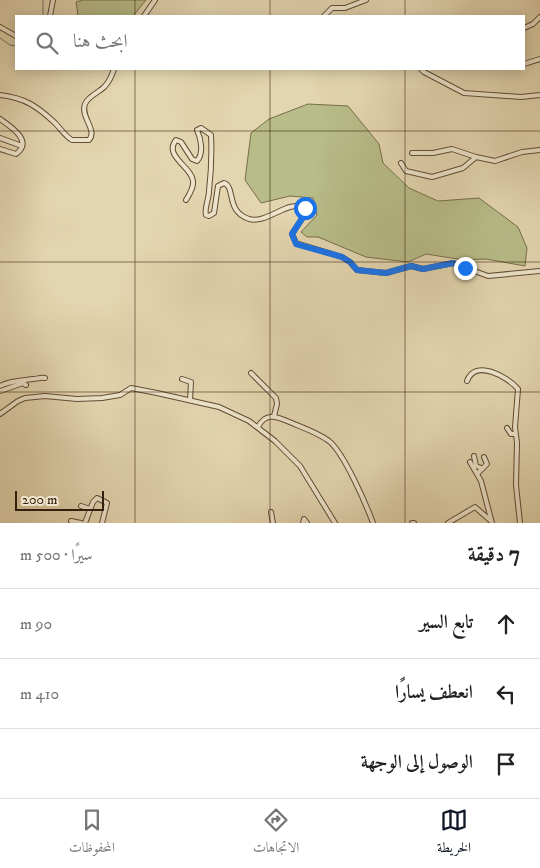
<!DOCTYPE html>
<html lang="ar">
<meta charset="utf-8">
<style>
body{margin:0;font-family:"IM FELL DW Pica",Amiri,serif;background:#f6f6f6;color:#222;direction:rtl}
.scale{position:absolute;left:15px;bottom:12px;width:89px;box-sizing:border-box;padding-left:5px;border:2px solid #371f0d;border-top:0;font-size:14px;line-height:18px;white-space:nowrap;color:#371f0d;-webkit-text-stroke:4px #ede4cb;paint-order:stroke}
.stop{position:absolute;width:15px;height:15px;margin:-11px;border:4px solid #1a73e8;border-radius:50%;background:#fff}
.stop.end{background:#1a73e8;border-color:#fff;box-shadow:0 1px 5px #0008}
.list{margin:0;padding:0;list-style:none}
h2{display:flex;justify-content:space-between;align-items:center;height:65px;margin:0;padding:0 20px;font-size:21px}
h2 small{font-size:16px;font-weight:400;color:#767676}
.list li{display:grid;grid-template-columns:32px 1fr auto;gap:15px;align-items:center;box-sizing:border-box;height:70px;padding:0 20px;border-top:1px solid #e0e0e0}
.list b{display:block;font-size:19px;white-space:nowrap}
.list em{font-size:16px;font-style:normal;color:#767676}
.icon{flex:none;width:28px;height:28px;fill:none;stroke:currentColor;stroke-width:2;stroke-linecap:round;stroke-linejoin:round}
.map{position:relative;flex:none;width:540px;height:523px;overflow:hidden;direction:ltr}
.search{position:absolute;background:#fff;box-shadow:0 2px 12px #0003;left:15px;right:15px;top:15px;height:55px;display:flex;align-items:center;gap:12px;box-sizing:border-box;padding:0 18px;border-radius:0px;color:#767676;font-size:19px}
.sheet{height:275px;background:#fff}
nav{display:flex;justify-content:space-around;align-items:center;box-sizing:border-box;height:70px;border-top:1px solid #e0e0e0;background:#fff;font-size:14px;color:#767676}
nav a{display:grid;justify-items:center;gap:2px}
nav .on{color:#111827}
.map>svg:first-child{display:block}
.green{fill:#b7bc88;stroke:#776e4a}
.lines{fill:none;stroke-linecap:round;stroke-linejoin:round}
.stream{stroke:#707b6f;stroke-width:1}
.minor-casing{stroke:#624c36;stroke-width:6}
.minor{stroke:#ede4cb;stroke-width:4}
.route{stroke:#1a73e8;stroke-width:6}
.grid{fill:none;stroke:#371f0d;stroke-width:1;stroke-opacity:0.55}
</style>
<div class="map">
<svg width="540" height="523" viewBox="0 0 540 523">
<rect width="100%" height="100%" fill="#e3d5af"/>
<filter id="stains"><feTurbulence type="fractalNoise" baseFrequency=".004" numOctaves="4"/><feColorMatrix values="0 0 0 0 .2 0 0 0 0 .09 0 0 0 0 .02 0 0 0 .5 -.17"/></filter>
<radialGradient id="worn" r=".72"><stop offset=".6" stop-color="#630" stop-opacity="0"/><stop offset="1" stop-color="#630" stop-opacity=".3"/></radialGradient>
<g class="green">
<path d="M82,0H146L133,16H78L76,2Z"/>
<path d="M308,104L348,106L379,144L383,163L409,188L438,201L479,198L518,227L527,248L525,266L486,259L464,260L426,254L408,262L366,257L318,237H307L301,232L317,215L313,198L290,196L261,203L245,180L251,133L269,119Z"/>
</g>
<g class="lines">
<g class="stream">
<path d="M43,16V0"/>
<path d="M0,38L10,45L16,46"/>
</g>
<g class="minor-casing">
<g id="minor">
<path d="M50,16L53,0"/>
<path d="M144,16L155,0"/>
<path d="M324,16L332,8H345L366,0"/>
<path d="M0,27L16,36"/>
<path d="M524,28L533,24L540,17"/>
<path d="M524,64L540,59"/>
<path d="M421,69L424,72L464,93L521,97L540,95"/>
<path d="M0,95C25,98 37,106 55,123C61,129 65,136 72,140H89C98,130 80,117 85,104C88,96 100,92 105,86C110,81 112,75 114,69"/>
<path d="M0,119C10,126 34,141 16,154L0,149"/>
<path d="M0,138L22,146"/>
<path d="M412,153H433L452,149L476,157"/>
<path d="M401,163L406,171L432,177L463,168L476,157L495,161L522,152L540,150"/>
<path d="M186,200C189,195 194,188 193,181C192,167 163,156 176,140L181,142L192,159L197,161C204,153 201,139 197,130L201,128L211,135C212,154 211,173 209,191C209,199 204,208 206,215L209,216L214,213L218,186L224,183C236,187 225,211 249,219C268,224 288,199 305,208V214L292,234L296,243L342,257L350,262L357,270L386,273L411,266L423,269L453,263L488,276L540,271"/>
<path d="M251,373L276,398L277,404L274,416"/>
<path d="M182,379L191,382L190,400"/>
<path d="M467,381C475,358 508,377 518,389L515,427L517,443L516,485L520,523"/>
<path d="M0,386C12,380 21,381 33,379C38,379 40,377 45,378"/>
<path d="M0,391L23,383L26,385"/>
<path d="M0,414L18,401L25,398L45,396L77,399L102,398L120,395L131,388L157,393L219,407L249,421L275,441L300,466L335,523"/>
<path d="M258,427C265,413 275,416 287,421C301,427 317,432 329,441C344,453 366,504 373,523"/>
<path d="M507,428L511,434H514"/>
<path d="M474,456L476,466L481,468"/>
<path d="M470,462L481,481L492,523"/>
<path d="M478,473L487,464L484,457"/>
<path d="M81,506L90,509"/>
<path d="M271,512L273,523"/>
<path d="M71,521L81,523"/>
<path d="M85,523L93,502L97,498L107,503L102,523"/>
<path d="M303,523L304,519L307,523"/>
<path d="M412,523H414"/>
<path d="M448,523L475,507L491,521"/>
</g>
</g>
<use href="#minor" class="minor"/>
</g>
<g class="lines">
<path class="route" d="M305,208V214L292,234L296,244L342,257L350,262L357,270L386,273L411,266L423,269L453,263L465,268"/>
</g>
<path class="grid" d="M135,0V16M270,0V16M405,0V16M135,69V523M270,69V523M405,69V523M0,131H540M0,262H540M0,392H540"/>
<rect width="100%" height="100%" filter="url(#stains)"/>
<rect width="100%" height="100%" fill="url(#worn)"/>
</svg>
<div class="scale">200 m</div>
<div class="stop" style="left:305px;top:208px"></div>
<div class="stop end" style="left:465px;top:268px"></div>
<div class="search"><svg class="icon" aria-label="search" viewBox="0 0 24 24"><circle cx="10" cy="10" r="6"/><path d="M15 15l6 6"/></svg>ابحث هنا</div>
</div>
<section class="sheet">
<h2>7 دقيقة<small>سيرًا · 500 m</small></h2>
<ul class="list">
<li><svg class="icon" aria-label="ahead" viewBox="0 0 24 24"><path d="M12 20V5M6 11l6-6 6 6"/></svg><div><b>تابع السير</b></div><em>90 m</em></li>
<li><svg class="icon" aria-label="left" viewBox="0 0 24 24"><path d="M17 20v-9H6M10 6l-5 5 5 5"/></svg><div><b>انعطف يسارًا</b></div><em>410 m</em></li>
<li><svg class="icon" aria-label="arrive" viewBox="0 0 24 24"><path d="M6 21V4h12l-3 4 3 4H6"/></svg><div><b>الوصول إلى الوجهة</b></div></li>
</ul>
</section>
<nav>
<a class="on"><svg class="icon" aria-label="map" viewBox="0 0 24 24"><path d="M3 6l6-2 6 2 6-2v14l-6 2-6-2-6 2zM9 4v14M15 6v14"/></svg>الخريطة</a>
<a><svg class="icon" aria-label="directions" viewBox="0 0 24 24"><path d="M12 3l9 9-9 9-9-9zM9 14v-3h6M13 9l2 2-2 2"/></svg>الاتجاهات</a>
<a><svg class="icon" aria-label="saved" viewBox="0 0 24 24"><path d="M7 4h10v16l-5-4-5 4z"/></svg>المحفوظات</a>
</nav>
